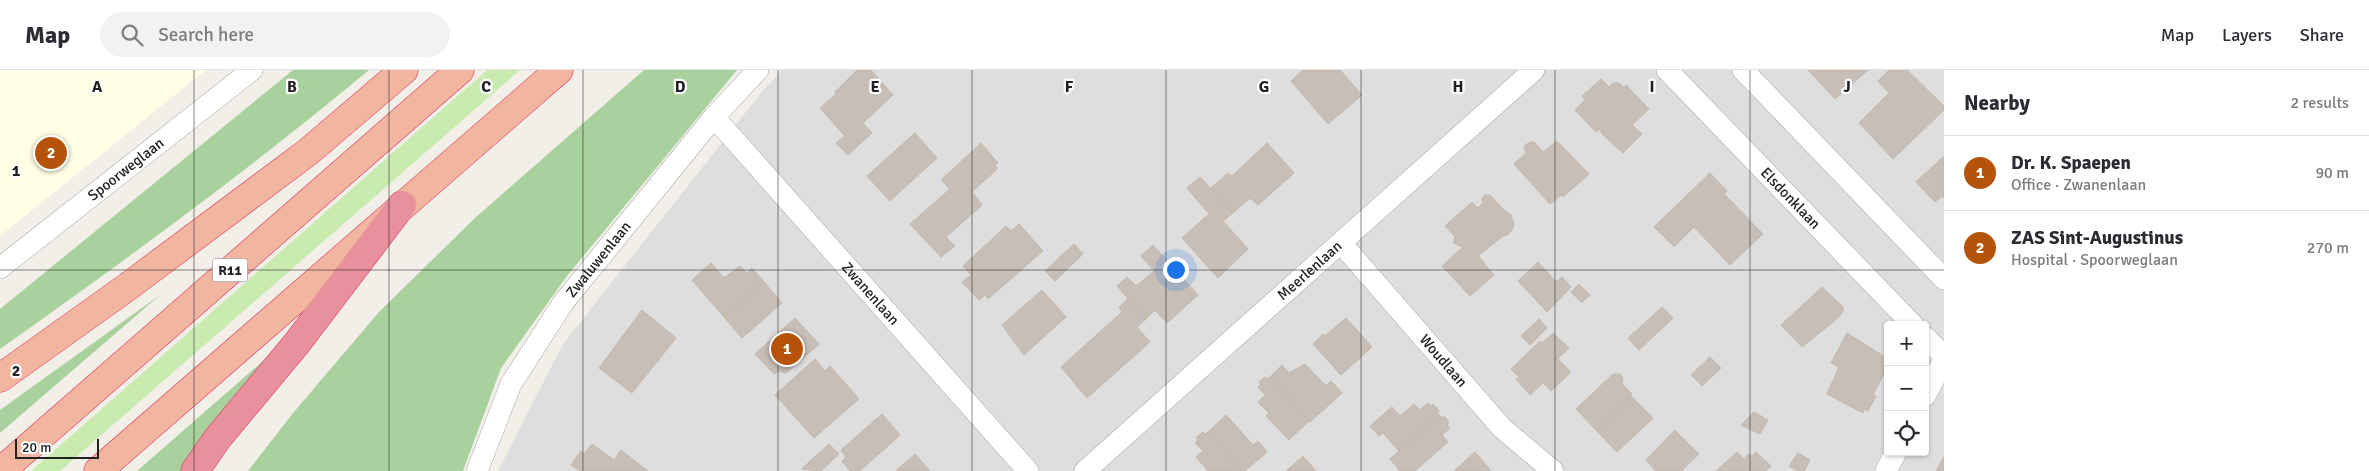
<!DOCTYPE html>
<meta charset="utf-8">
<style>
body{margin:0;font-family:Signika,sans-serif;background:#f2f2f3;color:#2b2b33}
.controls{position:absolute;right:15px;bottom:15px;display:grid;overflow:hidden;border-radius:5px;box-shadow:0 1px 4px #0004}
.controls button{width:45px;height:45px;display:grid;place-items:center;padding:0;border:0;border-bottom:1px solid #e1e1e2;background:#fff;color:#2b2b33;font:25px sans-serif}
.scale{position:absolute;left:15px;bottom:12px;width:84px;box-sizing:border-box;padding-left:5px;border:2px solid #212121;border-top:0;font-size:14px;line-height:18px;white-space:nowrap;color:#212121;-webkit-text-stroke:4px #fff;paint-order:stroke}
.you{position:absolute;left:1175px;top:199px;width:18px;height:18px;margin:-12px;border:4px solid #fff;border-radius:50%;background:#1a73e8;box-shadow:0 0 0 8px #1a73e833}
.badge{display:grid;place-items:center;width:32px;height:32px;border-radius:50%;background:#b45309;color:#fff;font-size:16px;font-weight:700}
.pin{position:absolute;translate:-50% -50%;border:2px solid #fff;box-shadow:0 1px 5px #0006}
.list{margin:0;padding:0;list-style:none}
h2{display:flex;justify-content:space-between;align-items:center;height:65px;margin:0;padding:0 20px;font-size:21px}
h2 small{font-size:16px;font-weight:400;color:#7c7c81}
.list li{display:grid;grid-template-columns:32px 1fr auto;gap:15px;align-items:center;box-sizing:border-box;height:75px;padding:0 20px;border-top:1px solid #e1e1e2}
.list b{display:block;font-size:19px;white-space:nowrap}
.list p{margin:0;font-size:16px;white-space:nowrap;color:#7c7c81}
.list em{font-size:16px;font-style:normal;color:#7c7c81}
.icon{flex:none;width:28px;height:28px;fill:none;stroke:currentColor;stroke-width:2;stroke-linecap:round;stroke-linejoin:round}
.map{position:relative;flex:none;width:1944px;height:401px;overflow:hidden}
header{display:flex;align-items:center;gap:30px;box-sizing:border-box;height:70px;padding:0 25px;background:#fff;border-bottom:1px solid #e1e1e2}
header strong{font-size:24px}
nav{display:flex;gap:28px;margin-inline-start:auto;font-size:18px}
.search{width:350px;height:45px;background:#f2f2f3;display:flex;align-items:center;gap:12px;box-sizing:border-box;padding:0 18px;border-radius:28px;color:#7c7c81;font-size:19px}
main{display:flex}
aside{flex:1;background:#fff}
.map>svg:first-child{display:block}
.residential{fill:#dfdede;fill-rule:evenodd}
.education{fill:#feffe4}
.grass{fill:#c9ebaf}
.forest{fill:#a9d19d}
.building{fill:#c7beb7;stroke:#c4b7aa}
.lines{fill:none;stroke-linecap:round;stroke-linejoin:round}
.minor-casing{stroke:#a8a8a8;stroke-width:22}
.trunk-casing{stroke:#dd285c;stroke-width:29}
.motorway-casing{stroke:#dd285c;stroke-width:29}
.minor{stroke:#fff;stroke-width:21}
.trunk{stroke:#f2b59f;stroke-width:28}
.motorway{stroke:#e8909c;stroke-width:28}
.grid{fill:none;stroke:#212121;stroke-width:1;stroke-opacity:0.55}
.labels{text-anchor:middle;stroke-width:4.5;stroke-linejoin:round;paint-order:stroke}
.shield{fill:#fff;stroke:#646464;stroke-width:1}
.shield-label{font-size:14px;font-weight:bold;fill:#212121}
.street-label{font-size:15px;fill:#212121;stroke:#fff}
.grid-label{font-size:16px;text-anchor:middle;font-weight:bold;fill:#212121;stroke:#fff;stroke-width:4.5;stroke-linejoin:round;paint-order:stroke}
</style>
<header>
<strong>Map</strong>
<div class="search"><svg class="icon" aria-label="search" viewBox="0 0 24 24"><circle cx="10" cy="10" r="6"/><path d="M15 15l6 6"/></svg>Search here</div>
<nav><a>Map</a><a>Layers</a><a>Share</a></nav>
</header>
<main>
<div class="map">
<svg width="1944" height="401" viewBox="0 0 1944 401">
<rect width="100%" height="100%" fill="#f2efe8"/>
<path class="residential" d="M782,0H1944V401H498L563,274L765,18ZM1888,255H1925V382H1888Z"/>
<path class="education" d="M0,0H206L0,166Z"/>
<path class="grass" d="M487,0H520L60,401H31Z"/>
<g class="forest">
<path d="M293,0H369C250,99 126,190 0,279V239Z"/>
<path d="M644,0H737L567,206L501,298L463,401H248L293,343L379,242L475,148Z"/>
<path d="M160,225L0,363V340Z"/>
<path d="M274,289L186,401H137L264,290Z"/>
</g>
<g class="building">
<path d="M857,0H871L893,25L863,53L872,63L848,85L836,73L845,66L820,38L836,24L835,22Z"/>
<path d="M1303,0H1340L1362,25L1328,54L1291,11Z"/>
<path d="M1808,0H1868L1835,29Z"/>
<path d="M1889,0H1907L1944,36V40L1893,89L1859,53L1889,23L1878,11Z"/>
<path d="M1601,9L1609,17L1613,13H1619L1624,18L1626,15L1649,39L1632,55L1642,64L1623,83L1602,64L1600,59L1596,62L1575,40L1585,30L1582,26Z"/>
<path d="M915,63L937,88L890,131L867,106Z"/>
<path d="M1557,71L1589,104L1563,127L1561,125L1550,134L1514,94L1526,83L1524,76L1530,72H1534L1543,82Z"/>
<path d="M981,73L998,93L995,95L997,99L972,122L982,135L946,167L955,176L941,187L910,154L950,119L941,110Z"/>
<path d="M1267,73L1294,103L1258,135L1250,128L1233,143L1211,118L1228,103L1232,106Z"/>
<path d="M1944,86V128L1942,126L1935,132L1916,112Z"/>
<path d="M1710,103L1727,121L1724,124L1763,164L1730,195L1694,157L1674,177L1654,157Z"/>
<path d="M1200,107L1233,143L1223,151L1248,179L1218,208L1182,168L1209,144L1187,118Z"/>
<path d="M1485,125H1490L1504,140L1511,145L1514,154L1512,160L1507,165L1503,166L1478,186L1494,205L1470,226L1442,196L1463,177L1453,173L1455,167L1445,156L1472,132L1478,138L1483,133L1482,129Z"/>
<path d="M1019,154L1043,181L988,229L985,225L979,230L962,212L971,205L963,196L1006,156L1011,161Z"/>
<path d="M1074,174L1083,184L1055,211L1045,201Z"/>
<path d="M1153,175L1198,225L1167,253L1155,240L1146,249L1117,216L1127,207L1136,216L1154,201L1141,186Z"/>
<path d="M1538,192L1556,212L1562,207L1571,217L1547,242L1518,211Z"/>
<path d="M711,193L724,208L740,196L747,203L752,198L764,212L724,247L692,210Z"/>
<path d="M764,212L782,233L742,268L724,247Z"/>
<path d="M1579,214L1590,225L1582,233L1571,222Z"/>
<path d="M1822,217L1843,237V241L1838,248L1802,277L1781,255Z"/>
<path d="M1042,220L1066,247L1024,285L1002,255Z"/>
<path d="M1128,229L1146,249L1137,257L1150,272L1087,328L1061,297L1122,242L1119,237Z"/>
<path d="M1662,237L1673,248L1639,280L1628,268Z"/>
<path d="M642,240L676,268L632,323L599,298Z"/>
<path d="M795,248L819,274L786,303L778,301L774,304L755,284Z"/>
<path d="M1346,248L1372,277L1341,305L1313,274L1323,264L1325,266Z"/>
<path d="M1539,249L1547,258L1530,275L1521,266Z"/>
<path d="M1553,263L1569,278L1558,289L1571,302L1551,321L1543,313L1530,325L1516,309L1519,307L1511,299L1540,271L1542,273Z"/>
<path d="M1847,263L1888,289V296L1873,325L1876,326L1868,341L1865,339L1863,343L1827,324L1839,297L1831,293Z"/>
<path d="M1710,287L1721,298L1702,316L1691,305Z"/>
<path d="M815,289L825,301L830,296L859,329L814,368L775,325Z"/>
<path d="M1305,294L1326,316L1331,311L1342,323L1310,352L1270,307L1282,295L1289,303Z"/>
<path d="M1613,304H1620L1623,308L1622,314L1632,324L1597,361L1576,339Z"/>
<path d="M1265,307L1267,309L1270,307L1309,351L1289,370L1266,346L1269,343L1258,332L1265,325L1258,317L1261,314L1259,312Z"/>
<path d="M1631,326L1653,348L1617,382L1597,361Z"/>
<path d="M1428,333L1431,337L1433,334L1439,341L1437,343L1439,345L1399,381L1383,363L1379,366L1370,356L1392,337L1400,346L1414,334L1420,340Z"/>
<path d="M1754,342L1768,350L1760,364L1741,355Z"/>
<path d="M882,344L900,365L860,401H850L842,391L846,387L841,380Z"/>
<path d="M1226,345L1253,375L1258,371L1267,382L1245,401H1242L1208,362Z"/>
<path d="M1439,345L1442,348L1444,346L1449,352L1447,355L1450,358L1442,365L1448,372L1415,401H1400L1390,389Z"/>
<path d="M1675,360L1699,384L1681,401H1656L1646,390Z"/>
<path d="M1203,362L1205,364L1208,362L1242,401H1208L1196,387L1203,381L1195,373L1198,370L1196,368Z"/>
<path d="M592,374L614,390L621,380L648,401H580L571,395L581,381L584,384Z"/>
<path d="M829,374L839,384L821,401H818L809,392Z"/>
<path d="M1475,382L1491,401H1454Z"/>
<path d="M1737,382L1744,389L1748,384L1753,386L1756,382L1771,396L1766,401H1716Z"/>
<path d="M1798,383L1810,390L1804,401H1798L1789,396Z"/>
<path d="M915,384L930,401H896Z"/>
<path d="M1303,386L1316,401H1299L1293,395Z"/>
<path d="M1944,387V401H1936Z"/>
<path d="M809,392L818,401L802,399Z"/>
<path d="M1293,395L1299,401H1286Z"/>
</g>
<g class="lines">
<g class="minor-casing">
<g id="minor">
<path id="s1" d="M1667,0L1913,255"/>
<path d="M1743,0L1944,209"/>
<path id="s2" d="M714,47L1028,401"/>
<path id="s3" d="M1341,173L1502,358L1553,401"/>
<path id="s4" d="M0,198L252,0"/>
<path d="M1925,267L1944,286"/>
<path d="M1925,326L1944,290"/>
<path id="s5" d="M477,401L511,314L563,233L714,47L758,0"/>
<path id="s6" d="M1085,401L1534,0"/>
<path d="M1886,401L1896,382"/>
</g>
</g>
<g class="trunk-casing">
<g id="trunk">
<path d="M0,308L126,218L308,82L404,0"/>
<path d="M1,401L460,0"/>
<path d="M98,401L559,0"/>
</g>
</g>
<g class="motorway-casing">
<path id="motorway" d="M195,401L217,369L297,273L402,135"/>
</g>
<use href="#minor" class="minor"/>
<use href="#trunk" class="trunk"/>
<use href="#motorway" class="motorway"/>
</g>
<path class="grid" d="M194,0V401M389,0V401M583,0V401M778,0V401M972,0V401M1166,0V401M1361,0V401M1555,0V401M1750,0V401M0,200H1944"/>
<g class="labels">
<rect class="shield" x="212.5" y="188.5" width="35" height="23" rx="4"/>
<g class="shield-label">
<text x="230" y="205">R11</text>
</g>
<g class="street-label">
<text dy="5" stroke="none"><textPath href="#s4" startOffset="160">Spoorweglaan</textPath></text>
<text dy="5" stroke="none"><textPath href="#s1" startOffset="178">Elsdonklaan</textPath></text>
<text dy="5" stroke="none"><textPath href="#s5" startOffset="246">Zwaluwenlaan</textPath></text>
<text dy="5" stroke="none"><textPath href="#s6" startOffset="301">Meerlenlaan</textPath></text>
<text dy="5" stroke="none"><textPath href="#s2" startOffset="236">Zwanenlaan</textPath></text>
<text dy="5" stroke="none"><textPath href="#s3" startOffset="156">Woudlaan</textPath></text>
</g>
</g>
<g class="grid-label">
<text x="97" y="22">A</text>
<text x="292" y="22">B</text>
<text x="486" y="22">C</text>
<text x="680" y="22">D</text>
<text x="875" y="22">E</text>
<text x="1069" y="22">F</text>
<text x="1264" y="22">G</text>
<text x="1458" y="22">H</text>
<text x="1652" y="22">I</text>
<text x="1847" y="22">J</text>
<text x="16" y="106">1</text>
<text x="16" y="306">2</text>
</g>
</svg>
<div class="controls">
<button>+</button>
<button>−</button>
<button><svg class="icon" aria-label="locate" viewBox="0 0 24 24"><circle cx="12" cy="12" r="6"/><path d="M12 2v4M12 18v4M2 12h4M18 12h4"/></svg></button>
</div>
<div class="scale">20 m</div>
<div class="you"></div>
<div class="pin badge" style="left:787px;top:279px">1</div>
<div class="pin badge" style="left:51px;top:83px">2</div>
</div>
<aside>
<h2>Nearby<small>2 results</small></h2>
<ul class="list">
<li><span class="badge">1</span><div><b>Dr. K. Spaepen</b><p>Office · Zwanenlaan</p></div><em>90 m</em></li>
<li><span class="badge">2</span><div><b>ZAS Sint-Augustinus</b><p>Hospital · Spoorweglaan</p></div><em>270 m</em></li>
</ul>
</aside>
</main>
